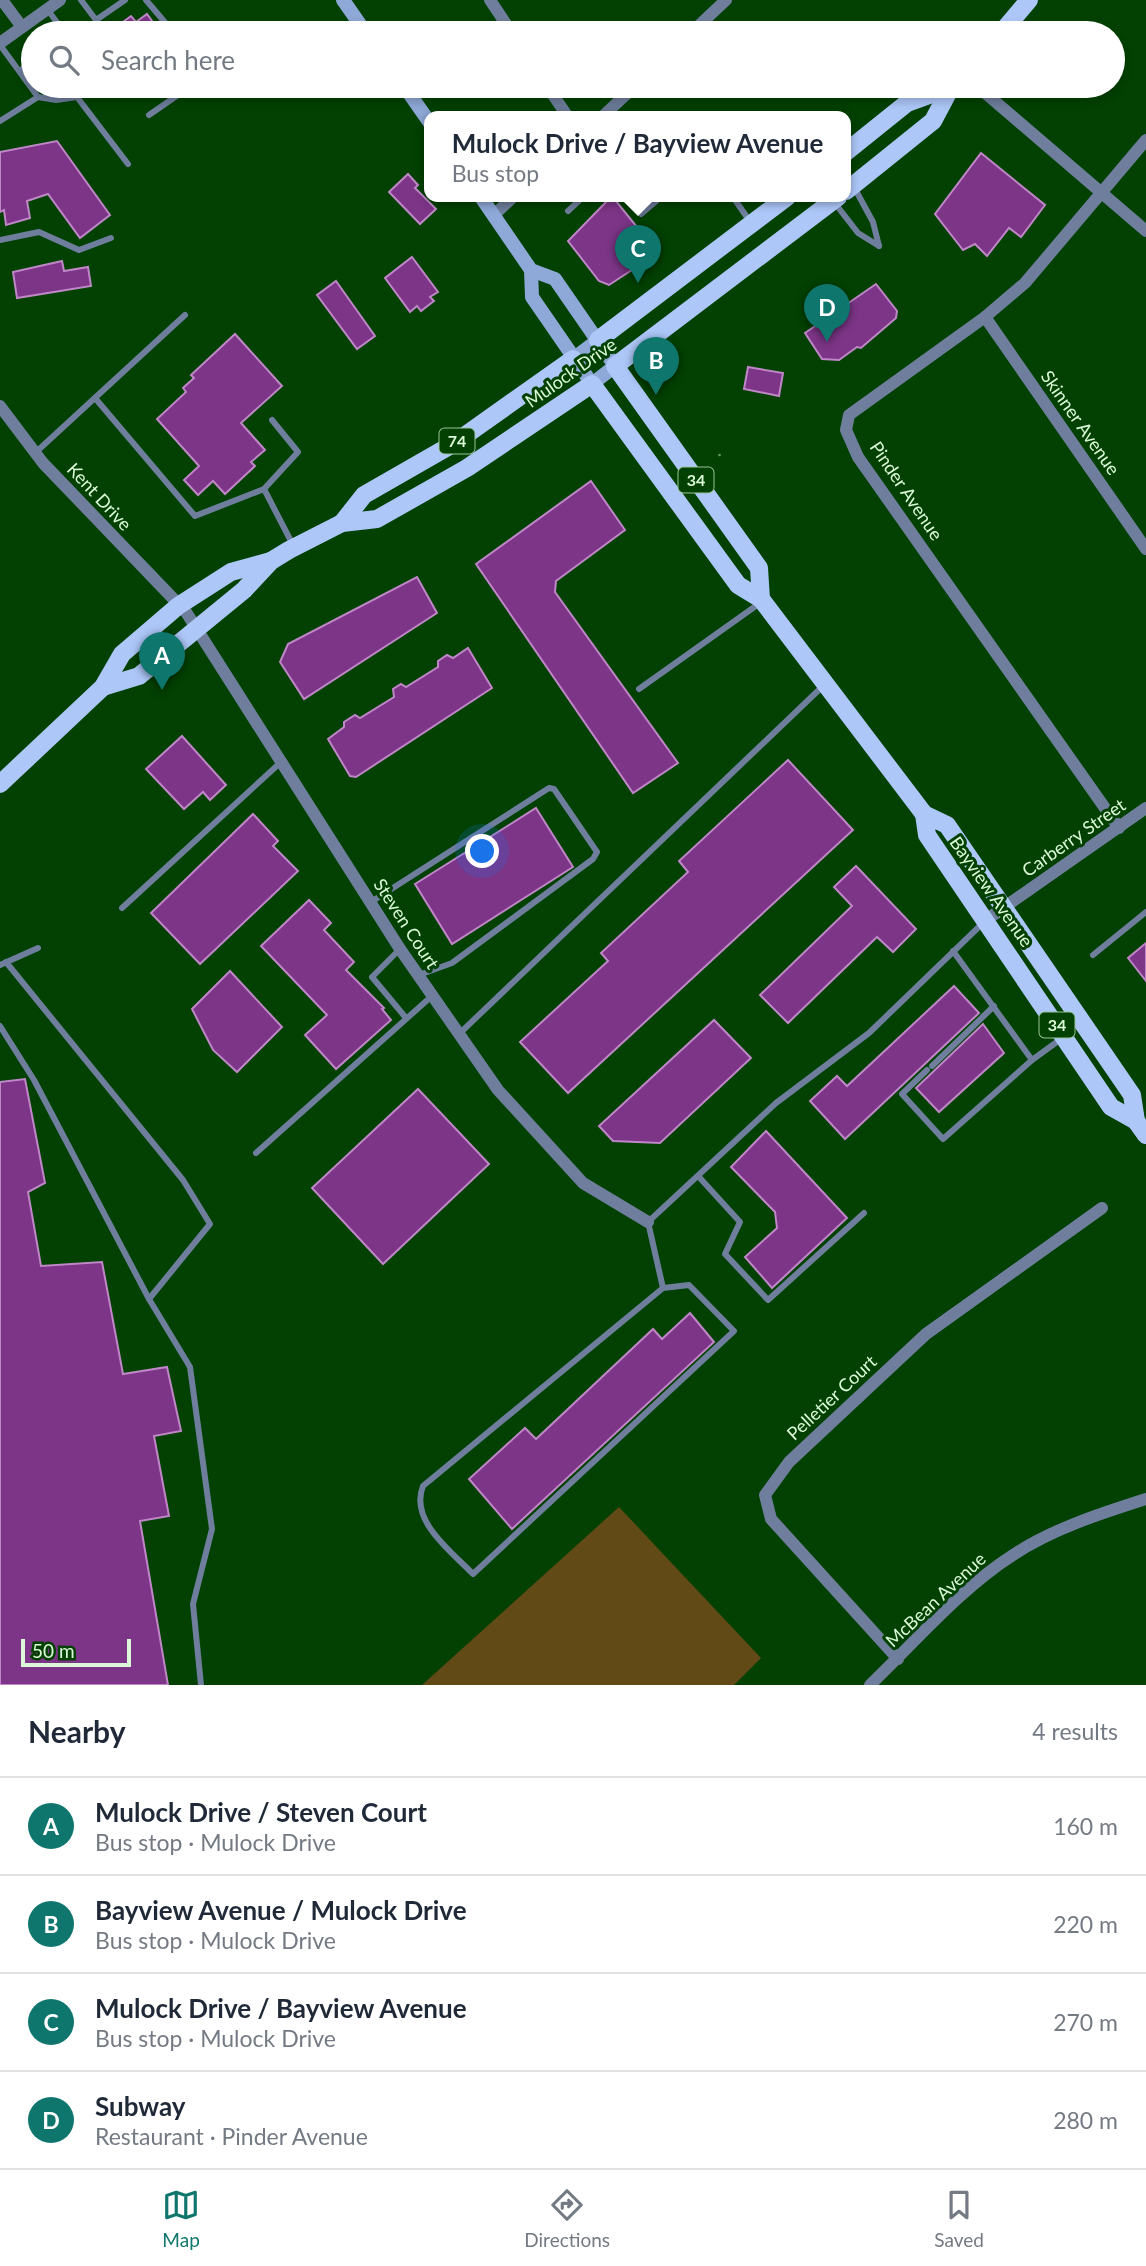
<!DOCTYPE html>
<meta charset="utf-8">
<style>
body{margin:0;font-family:Lato,sans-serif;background:#f6f6f7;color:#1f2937}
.scale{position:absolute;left:21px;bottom:18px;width:110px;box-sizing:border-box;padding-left:7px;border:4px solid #dbf9d8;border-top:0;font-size:19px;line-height:24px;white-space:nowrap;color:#dbf9d8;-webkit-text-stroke:5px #024101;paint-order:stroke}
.you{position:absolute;left:483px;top:852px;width:24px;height:24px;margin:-18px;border:5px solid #fff;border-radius:50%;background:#1a73e8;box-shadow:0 0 0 10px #1a73e833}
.badge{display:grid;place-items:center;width:46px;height:46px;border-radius:50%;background:#0f766e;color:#fff;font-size:23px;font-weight:700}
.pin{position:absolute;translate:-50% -58px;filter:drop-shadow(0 2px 4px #0008)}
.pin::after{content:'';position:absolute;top:37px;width:24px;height:21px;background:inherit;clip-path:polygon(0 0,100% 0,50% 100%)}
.popup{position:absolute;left:424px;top:111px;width:427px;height:91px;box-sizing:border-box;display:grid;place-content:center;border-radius:14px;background:#fff;filter:drop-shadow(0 2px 5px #0005);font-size:23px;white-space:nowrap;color:#747a83}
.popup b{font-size:26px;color:#1f2937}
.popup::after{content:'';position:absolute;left:50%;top:100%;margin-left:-14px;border:14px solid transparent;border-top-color:#fff}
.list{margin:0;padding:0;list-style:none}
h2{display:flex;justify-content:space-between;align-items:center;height:91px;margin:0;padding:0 28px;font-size:30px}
h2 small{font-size:23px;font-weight:400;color:#747a83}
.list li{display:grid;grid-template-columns:46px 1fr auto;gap:21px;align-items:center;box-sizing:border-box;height:98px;padding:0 28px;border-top:2px solid #e0e1e3}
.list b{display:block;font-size:26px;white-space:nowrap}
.list p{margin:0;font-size:23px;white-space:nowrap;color:#747a83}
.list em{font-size:23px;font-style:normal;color:#747a83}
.icon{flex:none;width:38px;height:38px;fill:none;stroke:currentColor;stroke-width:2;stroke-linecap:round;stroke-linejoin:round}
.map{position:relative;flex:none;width:1146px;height:1685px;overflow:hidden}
.search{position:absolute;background:#fff;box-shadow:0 4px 10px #0003;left:21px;right:21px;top:21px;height:77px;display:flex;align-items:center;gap:18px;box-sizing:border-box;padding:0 24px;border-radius:38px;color:#747a83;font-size:26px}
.sheet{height:483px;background:#fff}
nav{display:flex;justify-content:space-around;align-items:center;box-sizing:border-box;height:98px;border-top:2px solid #e0e1e3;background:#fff;font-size:19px;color:#747a83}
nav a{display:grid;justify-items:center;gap:4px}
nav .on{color:#0f766e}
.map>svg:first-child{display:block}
.green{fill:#624a17}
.building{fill:#7d3587;stroke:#bf87c7;stroke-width:2}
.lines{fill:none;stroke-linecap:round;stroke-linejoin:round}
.path{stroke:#659563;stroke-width:2.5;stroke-dasharray:5 3.5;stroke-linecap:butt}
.lane{stroke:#6e7e9c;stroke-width:6}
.street{stroke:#6e7e9c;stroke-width:12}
.secondary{stroke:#8ea8d7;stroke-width:14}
.primary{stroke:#adc7f8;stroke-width:18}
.labels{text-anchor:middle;stroke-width:6;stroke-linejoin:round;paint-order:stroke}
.shield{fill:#024101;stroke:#9ac298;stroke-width:2}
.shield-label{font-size:16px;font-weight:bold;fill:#dbf9d8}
.street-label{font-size:18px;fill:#dbf9d8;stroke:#024101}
</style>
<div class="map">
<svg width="1146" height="1685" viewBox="0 0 1146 1685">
<rect width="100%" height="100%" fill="#024101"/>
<path class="green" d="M619,1507L761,1658L734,1685H422Z"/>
<g class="building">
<path d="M147,14L161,33H122L124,31L119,25L131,16L136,22Z"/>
<path d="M57,141L110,215L80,238L48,194L27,201L30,218L6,225L4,210L0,212V152Z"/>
<path d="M981,153L1045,205L1021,237L1009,228L987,256L975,244L963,250L935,214Z"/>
<path d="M408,174L418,185L415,188L436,209L420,224L389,192Z"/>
<path d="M607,201H616L658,253L609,285L599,281L568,241Z"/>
<path d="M412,257L438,292L430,297L434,301L421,311L417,306L410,312L385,278Z"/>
<path d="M62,261L64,271L88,267L91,286L17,298L13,272Z"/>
<path d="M336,281L375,336L357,349L317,295Z"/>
<path d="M876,284L897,311L896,318L861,348L857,347L839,360L822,359L805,333Z"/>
<path d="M235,334L282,386L241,423L265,450L251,462L255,466L225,494L213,481L198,495L184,480L199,466L157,419L186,392L183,388L194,378L191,375Z"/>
<path d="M748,367L783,373L779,396L744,389Z"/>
<path d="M591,481L625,530L556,581L555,592L678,763L633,793L476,564Z"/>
<path d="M417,577L437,613L304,699L280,662L288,644Z"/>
<path d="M468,648L492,688L356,777L350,776L328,739L344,727V722L355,715L360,718L394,697L393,689L401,684L406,687L438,667V661L447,655L453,658Z"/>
<path d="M182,736L226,785L210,800L203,792L184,809L146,769Z"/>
<path d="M788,760L853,830L568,1093L520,1042L608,961L601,953L688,872L679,861Z"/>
<path d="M536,808L573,867L452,944L415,884Z"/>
<path d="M253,814L278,841L273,846L298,871L200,964L151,913Z"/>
<path d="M856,866L916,929L893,952L877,937L788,1023L760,995L852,906L834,887Z"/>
<path d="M309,900L331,923L324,930L354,962L346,970L384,1008L382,1009L391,1020L336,1069L305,1035L327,1015L261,946Z"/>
<path d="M1146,943V981L1128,958Z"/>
<path d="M230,971L282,1027L237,1072L213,1050L192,1009Z"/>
<path d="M954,986L979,1013L845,1139L810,1101L837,1076L847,1086Z"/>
<path d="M714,1020L751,1058L660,1143L613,1141L599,1126Z"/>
<path d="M983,1024L1004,1053L939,1112L916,1088Z"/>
<path d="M25,1079L45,1183L28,1192L41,1266L102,1262L123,1374L167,1367L181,1431L154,1436L169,1516L140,1521L168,1685H0V1082Z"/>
<path d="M418,1089L489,1164L383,1264L312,1188Z"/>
<path d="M766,1131L847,1218L772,1288L745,1257L777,1228L775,1212L731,1167Z"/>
<path d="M690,1313L714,1342L512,1529L469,1479L525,1428L536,1439L653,1329L662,1339Z"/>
</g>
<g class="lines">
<path class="path" d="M719,454L720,456"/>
<g class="lane">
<path d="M81,0L96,20L125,0"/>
<path d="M146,0L174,33"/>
<path d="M47,9L65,33"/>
<path d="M0,45L38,97L0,121"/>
<path d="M20,71L33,61"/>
<path d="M38,97L56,100L77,97L128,164"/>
<path d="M149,115L191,86"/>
<path d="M854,187L873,222L879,246"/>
<path d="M628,197L641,214L661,197"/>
<path d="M733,197L751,223"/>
<path d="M834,202L858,233L879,246"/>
<path d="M568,211L583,197"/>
<path d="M0,240L39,232L79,250L111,238"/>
<path d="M95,398L195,516L264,489L298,452L272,420"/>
<path d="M35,453L185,315"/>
<path d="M264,489L294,547"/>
<path d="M639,689L760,603"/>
<path d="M371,902L549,788L554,789L597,852L593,859L452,963L419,975"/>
<path d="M122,908L281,762"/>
<path d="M400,949L372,977L406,1018"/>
<path d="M953,951L1032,1060"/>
<path d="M1093,955L1146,912"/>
<path d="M6,962L183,1180L210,1224L149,1299"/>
<path d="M0,965L38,948"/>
<path d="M0,1026L34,1080L149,1299L190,1367L212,1529L193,1604L201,1685"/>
<path d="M459,1034L824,685"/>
<path d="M932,1066L994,1006"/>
<path d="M927,1070L902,1094L943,1139L1032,1060L1061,1039"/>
<path d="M256,1153L433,995"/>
<path d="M699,1177L740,1222L725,1254L768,1300L864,1213"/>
<path d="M663,1288L423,1486C409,1521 452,1552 473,1574L734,1331L689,1285L663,1288L648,1222L776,1103L869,1033L985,921"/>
</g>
<g class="street">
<path d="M2,0L22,27"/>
<path d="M490,0L512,33"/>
<path d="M691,33L726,0"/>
<path d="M0,43L60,0"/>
<path d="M547,86L568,117"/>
<path d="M977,86L1146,231"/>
<path d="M602,117L635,86"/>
<path d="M494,215L513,197"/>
<path d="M985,317L1146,549"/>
<path d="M0,406L43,463L186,612L400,949L498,1090L583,1183L648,1222"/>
<path d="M1119,828L858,457L846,430L849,415L985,317L1025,283L1146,140"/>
<path d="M986,920L1146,808"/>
<path d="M898,1659L771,1519L765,1495L789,1462L926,1334L1102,1208"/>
<path d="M870,1685C916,1641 960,1589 1013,1555C1052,1529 1102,1513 1146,1499"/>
</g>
<g class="secondary">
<path d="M343,0L366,33"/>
<path d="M404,86L430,123"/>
<path d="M481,197L531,270L532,297L592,384L615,366L555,279L531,270"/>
<path d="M573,359L598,340"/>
</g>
<g class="primary">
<path d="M1001,33L1029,0"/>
<path d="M846,152L907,103L951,87"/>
<path d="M846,191L933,121L951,87"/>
<path d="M598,340L787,197"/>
<path d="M342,523L364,495L453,444L573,359"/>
<path d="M761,599L759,568L615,366L838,197"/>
<path d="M103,687L139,676L244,590L271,561L289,550L342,523L377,519L467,468L592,384L738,585L761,599L924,814L947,825L1132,1095L1136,1121L1146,1135"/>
<path d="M0,784L103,687L122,654L178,606L231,572L271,561"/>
<path d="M924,814L927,835L1111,1107L1136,1121"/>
</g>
</g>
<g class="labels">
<g class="shield">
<rect x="439.5" y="428.5" width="35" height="25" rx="5"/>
<rect x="678.5" y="467.5" width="35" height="25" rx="5"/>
<rect x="1039.5" y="1012.5" width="35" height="25" rx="5"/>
</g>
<g class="shield-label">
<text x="457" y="447">74</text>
<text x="696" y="486">34</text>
<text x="1057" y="1031">34</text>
</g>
<g class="street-label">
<text transform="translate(571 373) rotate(-35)" y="6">Mulock Drive</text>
<text transform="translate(1080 423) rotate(55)" y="6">Skinner Avenue</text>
<text transform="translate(906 491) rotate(56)" y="6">Pinder Avenue</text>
<text transform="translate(99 497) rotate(47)" y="6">Kent Drive</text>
<text transform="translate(1074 838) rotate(-35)" y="6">Carberry Street</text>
<text transform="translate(991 892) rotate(55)" y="6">Bayview Avenue</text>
<text transform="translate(406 924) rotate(57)" y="6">Steven Court</text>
<text transform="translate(832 1398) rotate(-43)" y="6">Pelletier Court</text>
<text transform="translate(936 1600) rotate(-43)" y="6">McBean Avenue</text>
</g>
</g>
</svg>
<div class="scale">50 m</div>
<div class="you"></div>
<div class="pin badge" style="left:162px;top:690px">A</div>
<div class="pin badge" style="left:656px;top:395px">B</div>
<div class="pin badge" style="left:638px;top:283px">C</div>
<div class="popup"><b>Mulock Drive / Bayview Avenue</b>Bus stop</div>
<div class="pin badge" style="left:827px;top:342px">D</div>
<div class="search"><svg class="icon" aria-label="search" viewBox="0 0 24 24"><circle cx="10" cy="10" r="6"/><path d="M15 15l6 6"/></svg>Search here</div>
</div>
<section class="sheet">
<h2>Nearby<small>4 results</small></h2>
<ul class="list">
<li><span class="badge">A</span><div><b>Mulock Drive / Steven Court</b><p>Bus stop · Mulock Drive</p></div><em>160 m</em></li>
<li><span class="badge">B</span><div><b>Bayview Avenue / Mulock Drive</b><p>Bus stop · Mulock Drive</p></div><em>220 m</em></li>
<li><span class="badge">C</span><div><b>Mulock Drive / Bayview Avenue</b><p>Bus stop · Mulock Drive</p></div><em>270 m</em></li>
<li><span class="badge">D</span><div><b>Subway</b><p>Restaurant · Pinder Avenue</p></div><em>280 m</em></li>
</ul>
</section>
<nav>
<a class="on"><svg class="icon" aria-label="map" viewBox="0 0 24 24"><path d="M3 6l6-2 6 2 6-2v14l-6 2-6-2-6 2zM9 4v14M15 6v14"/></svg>Map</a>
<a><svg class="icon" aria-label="directions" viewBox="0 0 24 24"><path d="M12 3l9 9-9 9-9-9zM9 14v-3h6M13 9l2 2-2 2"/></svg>Directions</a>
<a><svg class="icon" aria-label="saved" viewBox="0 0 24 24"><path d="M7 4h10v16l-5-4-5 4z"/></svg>Saved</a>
</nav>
